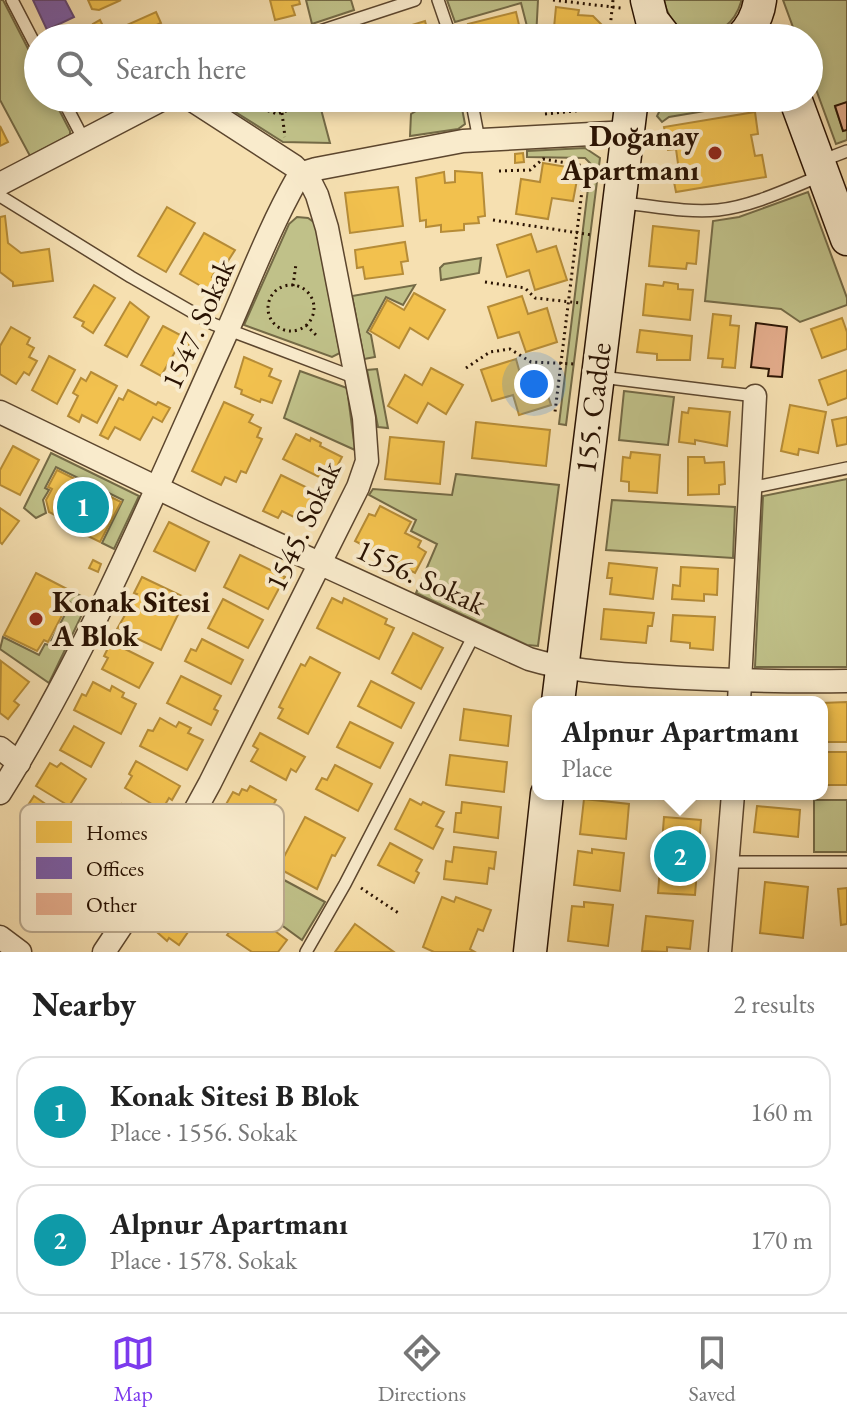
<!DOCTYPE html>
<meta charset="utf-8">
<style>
body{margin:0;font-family:"EB Garamond",serif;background:#f2f2f2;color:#222}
.you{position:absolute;left:534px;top:384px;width:28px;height:28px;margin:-20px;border:6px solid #fff;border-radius:50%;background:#1a73e8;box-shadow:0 0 0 12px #1a73e833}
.badge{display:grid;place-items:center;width:52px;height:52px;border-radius:50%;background:#7c3aed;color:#fff;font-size:26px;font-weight:700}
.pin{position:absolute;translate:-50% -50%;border:4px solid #fff;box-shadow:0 2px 8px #0006}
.popup{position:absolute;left:532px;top:696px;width:296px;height:104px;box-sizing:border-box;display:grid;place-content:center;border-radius:16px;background:#fff;filter:drop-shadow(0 2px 6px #0005);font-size:26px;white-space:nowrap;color:#767676}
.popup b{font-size:30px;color:#222}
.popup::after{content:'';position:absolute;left:50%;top:100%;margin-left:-16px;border:16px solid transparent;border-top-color:#fff}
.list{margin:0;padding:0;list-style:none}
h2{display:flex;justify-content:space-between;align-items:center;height:104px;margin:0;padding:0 32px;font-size:34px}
h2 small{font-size:26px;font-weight:400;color:#767676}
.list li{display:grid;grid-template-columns:52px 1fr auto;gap:24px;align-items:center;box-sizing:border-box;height:112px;margin:0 16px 16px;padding:0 16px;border:2px solid #e0e0e0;border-radius:24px}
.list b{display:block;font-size:30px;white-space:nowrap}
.list p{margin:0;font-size:26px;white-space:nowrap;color:#767676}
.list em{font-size:26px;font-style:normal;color:#767676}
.icon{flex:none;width:44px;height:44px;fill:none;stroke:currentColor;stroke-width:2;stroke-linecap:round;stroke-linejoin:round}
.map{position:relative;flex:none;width:847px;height:952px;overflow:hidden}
.search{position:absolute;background:#fff;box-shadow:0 4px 12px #0003;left:24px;right:24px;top:24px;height:88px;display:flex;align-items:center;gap:20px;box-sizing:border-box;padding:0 28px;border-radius:44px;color:#767676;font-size:30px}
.sheet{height:360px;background:#fff}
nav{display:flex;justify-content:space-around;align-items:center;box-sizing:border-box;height:112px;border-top:2px solid #e0e0e0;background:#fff;font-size:22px;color:#767676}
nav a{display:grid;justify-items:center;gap:4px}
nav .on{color:#7c3aed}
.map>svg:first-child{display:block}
.green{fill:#c0c189;stroke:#746a46;stroke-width:2}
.homes{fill:#f2c14e;stroke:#b68c37;stroke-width:2}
.offices{fill:#7b5ea7;stroke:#624776;stroke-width:2}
.building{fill:#e6ae8e;stroke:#291202;stroke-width:2}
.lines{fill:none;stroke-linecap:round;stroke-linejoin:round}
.lane-casing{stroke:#5c462e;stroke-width:14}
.street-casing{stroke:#5c462e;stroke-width:25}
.secondary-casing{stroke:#291202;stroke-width:35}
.path{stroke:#291202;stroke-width:3;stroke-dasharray:2 4;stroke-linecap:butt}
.lane{stroke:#f9ebcc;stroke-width:11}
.street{stroke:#f9ebcc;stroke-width:22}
.secondary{stroke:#f9ebcc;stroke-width:32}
.poi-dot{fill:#8f2418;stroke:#f9ebcc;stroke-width:3}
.labels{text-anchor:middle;stroke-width:8;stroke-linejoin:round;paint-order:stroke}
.poi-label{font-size:30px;font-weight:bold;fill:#291202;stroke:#f9ebcc;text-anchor:end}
.street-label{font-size:30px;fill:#291202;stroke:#f9ebcc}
.key{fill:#f9ebcc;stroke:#bbaa8f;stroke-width:2}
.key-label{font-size:22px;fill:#291202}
</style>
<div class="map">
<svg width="847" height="952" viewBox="0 0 847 952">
<rect width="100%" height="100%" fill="#f6e0b1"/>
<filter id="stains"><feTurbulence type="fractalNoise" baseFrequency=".0025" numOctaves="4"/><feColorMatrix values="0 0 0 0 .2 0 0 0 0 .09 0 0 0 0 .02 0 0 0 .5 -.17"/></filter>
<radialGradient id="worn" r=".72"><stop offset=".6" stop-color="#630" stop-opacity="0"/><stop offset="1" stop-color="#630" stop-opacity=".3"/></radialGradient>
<g class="green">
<path d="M0,0H3L38,68V98H53L70,131V135L30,156L0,100Z"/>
<path d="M306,0H351L354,10L312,24Z"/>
<path d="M447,0H538L536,38H530L521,3L455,22Z"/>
<path d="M664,0H741V2C728,46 673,47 664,0Z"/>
<path d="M783,0H847V102L835,107L843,130H847V140L836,144L809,70V38H797Z"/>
<path d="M163,28L213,34L218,38H141Z"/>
<path d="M213,98H318L330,143L283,142Z"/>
<path d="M438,98H460L465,124L458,129L410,136L411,114Z"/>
<path d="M666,98H755L752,103L669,117L662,122L657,116Z"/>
<path d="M585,148L600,158L566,425L559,424L591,164L585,158L527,157V151Z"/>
<path d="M808,192L847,298V305L800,322L781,309L705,301L713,221L739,217Z"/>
<path d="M297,217L308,218L315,223L340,353L332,357L244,325L289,224Z"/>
<path d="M481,258L479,273L441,280L440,268L444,264Z"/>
<path d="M415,285L403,305L386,297L367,332L371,335L375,357L364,359L352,296Z"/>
<path d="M377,369L388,428L378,427L367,370Z"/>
<path d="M300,371L347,388L355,450L284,418Z"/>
<path d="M624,391L674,397L668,445L619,440Z"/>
<path d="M51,453L139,496L114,549L102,543L123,500L56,467L45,488L49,490L43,500L46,513L36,518L24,508Z"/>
<path d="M456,474L559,485L538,646L527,645L416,593L437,544L411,531L416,520L369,495L373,489L452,495Z"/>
<path d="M847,479V667H755L763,496Z"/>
<path d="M612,500L735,507L733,558L606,550Z"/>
<path d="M71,591L89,600L49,683L0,649L3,637L39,655L45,644L49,645L71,603L67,600Z"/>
<rect x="814" y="800" width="33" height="52"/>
<path d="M189,844L231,873L224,883L214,877L217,872L204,864L201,867L190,861L147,923L141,919Z"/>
<path d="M258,866L325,902L302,940L239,894Z"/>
</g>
<g class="homes">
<path d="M88,0H121L99,10L92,9Z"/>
<path d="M270,0H299L300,4L292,6L295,15L275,20Z"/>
<path d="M556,7L579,10L578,15L593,16L604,27L602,38H553Z"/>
<path d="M156,12L161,23L127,38H111L109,33Z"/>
<path d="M516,12L522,38H472L468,24Z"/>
<path d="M100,20L109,38H99L93,24Z"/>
<path d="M425,21L429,36L425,38H376V36Z"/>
<path d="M488,98H533V106L489,108Z"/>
<path d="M551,98H568L567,105L550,104Z"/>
<path d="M755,112L758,134L751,135L755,156L762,155L766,177L676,192L672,172L679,171L676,149L668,150L664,127Z"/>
<path d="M0,126L8,142L0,146Z"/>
<path d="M523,153L524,162L515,163V154Z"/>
<path d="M543,163L579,169L573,201L552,198L548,219L516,214L521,179L540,182Z"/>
<path d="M455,171L482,173L485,216L478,217L479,223L464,224V230L441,232V225L426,227V220L420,221L416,178L444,172L445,183L455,182Z"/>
<path d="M398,187L403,226L350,233L345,193Z"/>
<path d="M167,207L195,223L166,272L138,256Z"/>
<path d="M5,216L8,243L21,253L49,249L53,281L13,286V282L0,272V217Z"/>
<path d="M653,226L699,231L696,264L687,263L686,269L649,266Z"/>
<path d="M204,233L235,250L228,261L223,258L212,277L218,280L211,292L180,274Z"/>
<path d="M531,234L537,252L556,246L567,280L535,290L529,270L507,277L497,245Z"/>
<path d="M405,242L408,261L401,262L403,274L365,279L363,267L357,268L355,250Z"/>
<path d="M664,282L678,284V289L693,290L690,320L643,315L646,284L663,286Z"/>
<path d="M94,285L115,298L93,333L82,326L84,322L74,317Z"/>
<path d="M414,293L445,310L428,339L410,328L399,348L370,331L387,300L404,310Z"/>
<path d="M522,296L528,314L547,308L557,342L526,352L519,332L498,338L488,307Z"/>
<path d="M130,302L149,317L127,357L105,345Z"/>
<path d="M713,314L731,316L730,325L739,326L735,368L722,367L723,359L708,358Z"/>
<path d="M842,318L847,332V349L822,358L811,329Z"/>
<path d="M163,326L180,335L182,332L193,338L187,349L179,345L161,376L141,365Z"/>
<path d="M11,327L30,338L27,344L34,348L29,357L37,361L29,375L24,372L16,384L0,374V346Z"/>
<path d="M640,330L692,336L690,360H657V354L637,352Z"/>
<path d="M49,356L75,370L57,404L32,390Z"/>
<path d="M244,357L272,369L269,376L281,381L272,403L261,399L260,402L241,394L242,390L235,387Z"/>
<path d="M516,359L521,377L540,371L551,405L519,415L513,395L492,401L481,370Z"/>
<path d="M431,368L463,385L446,414L428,403L417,423L388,406L405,375L422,385Z"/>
<path d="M847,370V398L828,405L819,380Z"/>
<path d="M91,372L117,386L97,423L82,415L79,422L68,416L78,396L73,393L81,378L86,381Z"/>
<path d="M128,390L156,405L158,402L170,408L162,422L153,417L140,440L115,427L108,439L100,435L119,398L123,400Z"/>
<path d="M224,402L253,415L249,422L261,428L257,437L262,439L246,473L241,471L236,482L225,477L221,485L192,471Z"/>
<path d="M790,405L826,412L818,453L799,449L798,455L781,451Z"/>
<path d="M689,408L730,412L727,446L695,440V444L679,442L682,412L688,413Z"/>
<path d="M847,417V444L837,446L832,420Z"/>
<path d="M476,422L550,430L546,466L472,458Z"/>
<path d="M296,434L310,441L311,438L321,443L320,446L342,457L329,482L283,459Z"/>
<path d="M390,437L444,442L440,484L385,479Z"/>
<path d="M13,446L39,460L20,495L0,485V470Z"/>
<path d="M631,452L660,455L657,493L629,491V482L621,481L623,457L630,458Z"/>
<path d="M688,457H704L705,463L724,462L725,484L719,485V494L688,495Z"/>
<path d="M57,470L121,502L100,542L59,522L61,518L49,512L46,500L52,489L48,487Z"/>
<path d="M281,475L324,496L312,521L302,517L300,520L282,511L278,518L263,511Z"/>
<path d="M380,506L411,522L405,533L421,541L418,547L426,552L415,573L355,541L369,514L375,516Z"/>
<path d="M0,508L19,521L2,544L0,542Z"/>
<path d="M169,522L209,542L195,571L154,551Z"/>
<path d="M240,555L285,577L268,609L224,587Z"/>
<path d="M93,560L101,564L98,572L89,568Z"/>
<path d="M609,563L657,568L653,599L610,594L612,578H607Z"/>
<path d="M681,567L718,569L717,595L704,594V601L672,599L673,585L680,586Z"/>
<path d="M36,573L69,590L63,601L68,604L48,642L44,640L37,651L4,635Z"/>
<path d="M142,577L186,598L161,650L117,629L137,594L134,593Z"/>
<path d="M332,598L342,603L344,598L387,619L385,624L394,628L379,659L317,628Z"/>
<path d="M223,599L263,620L248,648L208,628Z"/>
<path d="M604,609L654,613L652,626H648L646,643L601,639Z"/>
<path d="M673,615L715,617L713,650L690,648V643L671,641Z"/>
<path d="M413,633L443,648L421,689L392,673Z"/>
<path d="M202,639L243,660L231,684L185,661L191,649L196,651Z"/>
<path d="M111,642L153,663L139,688L102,669L108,658L104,656Z"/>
<path d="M310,657L340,673L308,734L278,718L283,709L279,707L301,664L305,666Z"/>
<path d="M1,661L29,682L14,701L19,705L8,719L0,713Z"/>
<path d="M181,676L221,696L214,709L218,711L211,725L167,703Z"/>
<path d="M371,681L414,703L401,728L358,706Z"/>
<path d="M93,682L110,691L112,686L124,693L122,697L136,704L121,734L74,710L82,694L86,696Z"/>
<path d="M603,698L639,701V702H603Z"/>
<path d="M847,702V742H823L822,703Z"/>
<path d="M464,709L511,716L508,746L460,740Z"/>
<path d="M160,718L176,727L179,722L191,728L188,733L203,740L187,770L140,746L148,730L153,731Z"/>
<path d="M350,722L393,743L380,768L337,747Z"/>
<path d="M74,726L104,743L91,767L60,750Z"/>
<path d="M260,733L305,757L296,772L291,769L286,780L251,761L258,749L253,746Z"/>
<rect x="826" y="752" width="21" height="33"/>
<path d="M450,755L507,762L504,792L446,785Z"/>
<path d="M136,761L180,786L172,800L169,798L162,810L125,788L132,776L129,774Z"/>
<path d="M50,763L57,767L61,763L86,779L69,806L36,786Z"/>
<path d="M335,765L372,784L358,811L316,789L322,778L327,780Z"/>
<path d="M250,786L276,800L266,818L271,820L259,841L255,839L246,854L219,839L223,832L218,830L221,825L216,822L233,792L239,795L242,789L247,791Z"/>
<path d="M34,796L60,814L50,828L53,830L47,839L23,822L28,816L23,813Z"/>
<path d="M410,799L421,805L423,802L444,812L436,826L443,829L433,849L395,829Z"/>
<path d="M584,799L629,804L626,839L580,834Z"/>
<path d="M462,802L501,807L498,838L454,832L456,813H461Z"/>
<path d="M122,804L155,826L138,852L99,826L106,816L111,820Z"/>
<path d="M757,806L800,810L798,837L754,832Z"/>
<path d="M305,817L345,838L335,856L332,855L317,889L278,868Z"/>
<path d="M664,817L701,820L695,895L658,893Z"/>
<path d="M93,839L130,865L113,889L76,863Z"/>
<path d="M390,843L422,860L416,871L419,873L414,883L378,865Z"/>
<path d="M454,847L496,852L494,869L489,868L487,884L444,879L446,861L452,862Z"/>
<path d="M592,849L624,853L620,891L574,885L578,851L592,853Z"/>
<path d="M191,864L202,871L205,867L213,873L210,878L222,886L207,907L202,904L191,919L195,922L179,945L169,938L167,941L149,925Z"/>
<path d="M765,882L808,887L803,938L760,933Z"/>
<path d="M847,888V924L841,925L838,889Z"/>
<path d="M442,897L454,902L456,897L491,910L483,931L478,929L470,949L475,952H434L423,947Z"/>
<path d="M584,902L613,905L608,946L568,941L572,906L584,907Z"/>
<path d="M246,910L287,940L278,952H252L227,935Z"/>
<path d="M646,916L693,921L690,949L667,947V952L642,951Z"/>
<path d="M355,924L394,952H335Z"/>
</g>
<path class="offices" d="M33,0H65L74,17L47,30Z"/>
<g class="building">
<path d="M847,102V130L843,131L835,106Z"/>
<path d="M756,323L787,327L782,377L768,376L769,369L751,367Z"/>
</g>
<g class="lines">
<g class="lane-casing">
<g id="lane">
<path d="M12,0L38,50"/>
<path d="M438,0L451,38"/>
<path d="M299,38L415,0"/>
<path d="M62,98L84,140"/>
<path d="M471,98L479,140"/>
<path d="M821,161L847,151"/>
<path d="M0,196L131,277L213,324L356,378"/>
<path d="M624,203C654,206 687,213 718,210C753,206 788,189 820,176"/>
<path d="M601,377L755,396"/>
<path d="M750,488L847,468"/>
<path d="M729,862H847"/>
<path d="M306,952L345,884L474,635"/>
</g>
</g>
<g class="street-casing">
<g id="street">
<path d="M0,184L165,98"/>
<path d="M0,412L203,510L529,659C569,671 609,673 651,676C716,680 781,682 847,681"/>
<path d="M739,702L755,396"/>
<path d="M0,748L19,763"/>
<path d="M0,793C88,652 153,496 221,345C246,290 267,232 297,179L303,173L316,169L463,141L628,132"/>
<path d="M0,937L20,952"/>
<path d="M104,952L180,838L210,783L358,487L367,461L364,418L327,228L317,195L311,183L294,166L189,98"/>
<path d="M720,952L733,794"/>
</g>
</g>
<g class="secondary-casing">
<g id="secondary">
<path d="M647,0L652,20L666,38"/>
<path d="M741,38C752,27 758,16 760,0"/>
<path d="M795,98L847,239"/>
<path d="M558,702L632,98"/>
<path d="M530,952L547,794"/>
</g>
</g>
<g class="path">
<path d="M553,0L621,8"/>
<path d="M609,38L613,0"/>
<path d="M788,38L796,35"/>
<path d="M257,98L261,108L277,114L286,111L294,98"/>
<path d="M282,113L285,137"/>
<path d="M545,114L595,109L601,98"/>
<path d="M499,171L530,170L543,159L585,166L555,412"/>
<path d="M493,220L592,235"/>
<path d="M485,282L525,288L535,298L580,303"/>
<circle cx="291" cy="308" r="23"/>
<path d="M293,286L296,264"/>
<path d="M306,325L318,337"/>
<path d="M466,368L490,352L510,349L531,362L575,364"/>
<path d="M361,888L400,914"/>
</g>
<use href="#lane" class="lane"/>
<use href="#street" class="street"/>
<use href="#secondary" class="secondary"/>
</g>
<g class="poi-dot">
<circle cx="715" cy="153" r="8"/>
<circle cx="36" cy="619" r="8"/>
</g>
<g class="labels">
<g class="poi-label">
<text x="699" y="146">Doğanay<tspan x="699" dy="34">Apartmanı</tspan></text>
<text x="52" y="612" text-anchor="start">Konak Sitesi<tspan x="52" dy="34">A Blok</tspan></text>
</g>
<g class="street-label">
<text transform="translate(198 324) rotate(-66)" y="10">1547. Sokak</text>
<text transform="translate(593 408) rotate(-83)" y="10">155. Cadde</text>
<text transform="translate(303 526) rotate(-65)" y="10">1545. Sokak</text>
<text transform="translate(421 577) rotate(25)" y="10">1556. Sokak</text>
</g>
</g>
<rect x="20" y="804" width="264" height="128" rx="12" class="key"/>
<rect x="36" y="821" width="36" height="22" fill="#f2c14e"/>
<rect x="36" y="857" width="36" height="22" fill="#7b5ea7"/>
<rect x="36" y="893" width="36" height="22" fill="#e6ae8e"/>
<g class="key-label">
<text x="86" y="840">Homes</text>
<text x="86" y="876">Offices</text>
<text x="86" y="912">Other</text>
</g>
<rect width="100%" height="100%" filter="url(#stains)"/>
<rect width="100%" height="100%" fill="url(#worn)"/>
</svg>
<div class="you"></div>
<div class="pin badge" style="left:83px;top:507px;background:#0f9aa8">1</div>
<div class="pin badge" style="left:680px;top:856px;background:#0f9aa8">2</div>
<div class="popup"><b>Alpnur Apartmanı</b>Place</div>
<div class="search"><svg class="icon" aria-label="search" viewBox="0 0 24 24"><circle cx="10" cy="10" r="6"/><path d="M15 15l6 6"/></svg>Search here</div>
</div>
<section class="sheet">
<h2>Nearby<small>2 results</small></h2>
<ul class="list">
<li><span class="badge" style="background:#0f9aa8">1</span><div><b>Konak Sitesi B Blok</b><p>Place · 1556. Sokak</p></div><em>160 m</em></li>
<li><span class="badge" style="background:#0f9aa8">2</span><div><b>Alpnur Apartmanı</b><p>Place · 1578. Sokak</p></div><em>170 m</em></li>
</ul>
</section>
<nav>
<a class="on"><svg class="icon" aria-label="map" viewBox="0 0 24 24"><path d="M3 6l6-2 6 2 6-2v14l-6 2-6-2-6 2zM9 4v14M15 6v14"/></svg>Map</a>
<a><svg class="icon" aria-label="directions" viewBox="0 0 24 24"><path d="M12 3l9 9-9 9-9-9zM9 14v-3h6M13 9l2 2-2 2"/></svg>Directions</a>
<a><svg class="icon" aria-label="saved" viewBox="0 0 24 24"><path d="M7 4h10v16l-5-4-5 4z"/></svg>Saved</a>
</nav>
